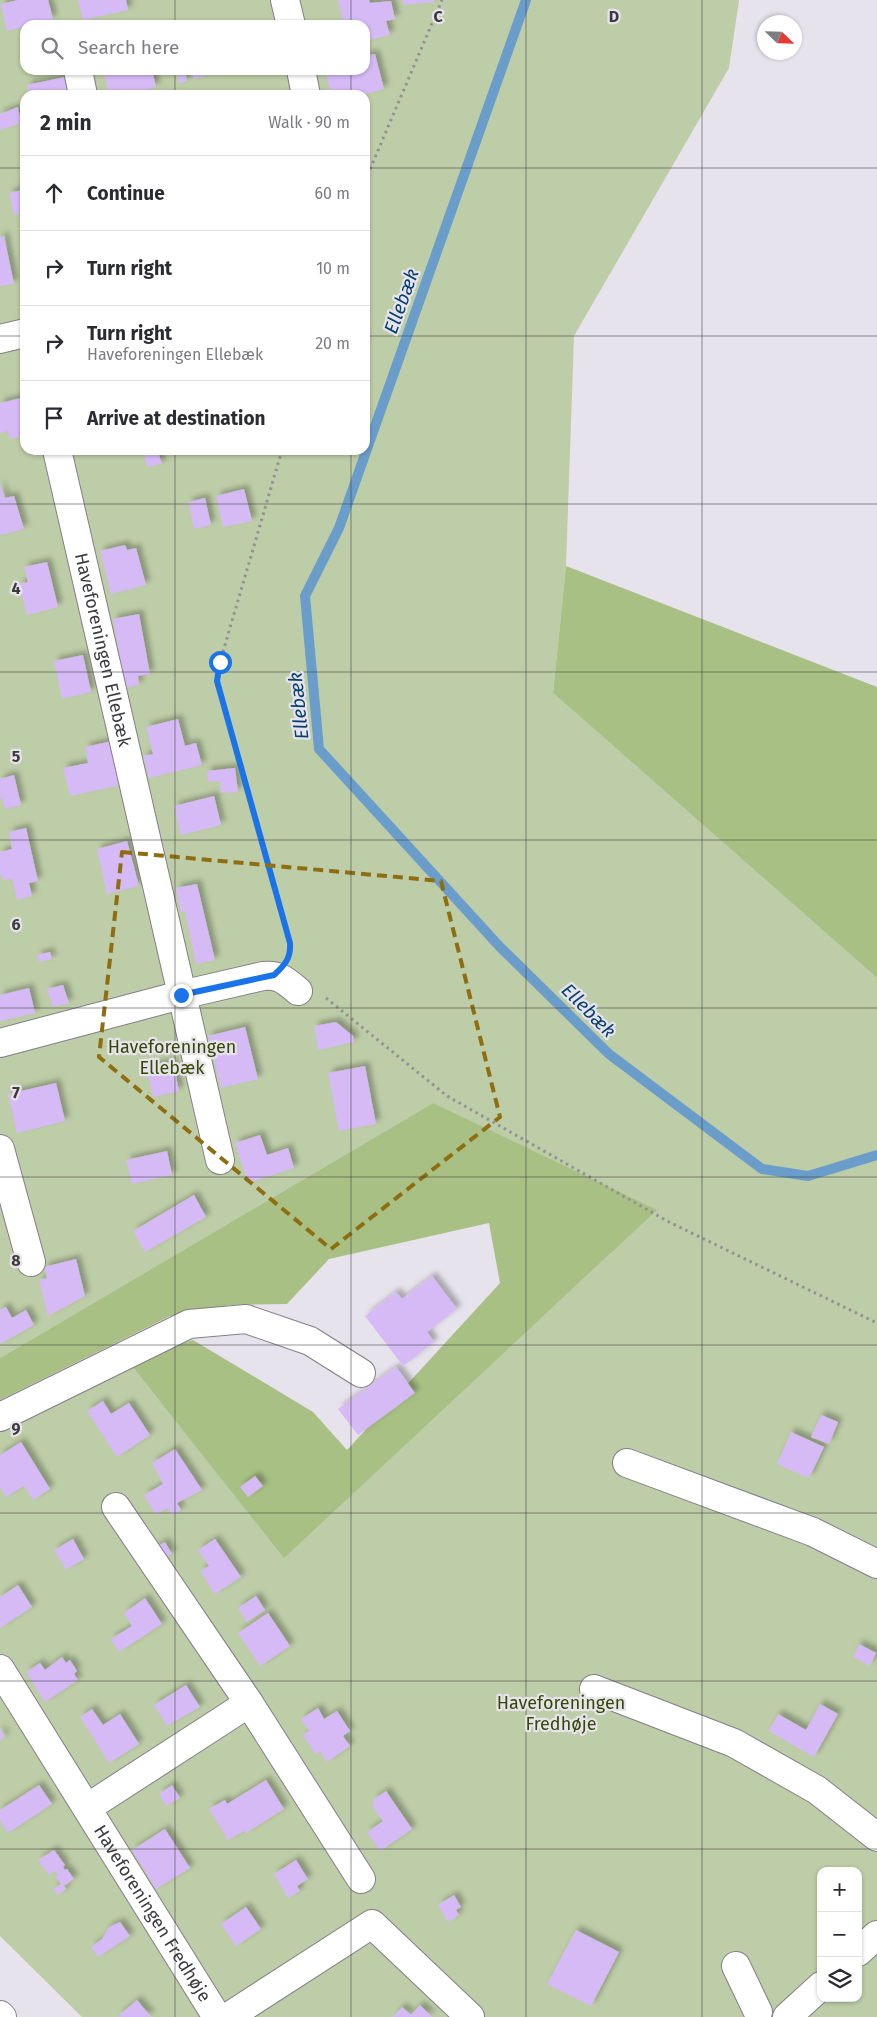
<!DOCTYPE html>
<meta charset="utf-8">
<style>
body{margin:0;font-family:"Fira Sans",sans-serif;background:#f7f7f7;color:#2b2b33}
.controls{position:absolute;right:15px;bottom:15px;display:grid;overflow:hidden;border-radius:10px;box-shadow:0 1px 4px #0004}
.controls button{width:45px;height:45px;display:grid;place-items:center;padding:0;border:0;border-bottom:1px solid #e1e1e2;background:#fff;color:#2b2b33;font:25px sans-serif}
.compass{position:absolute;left:757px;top:15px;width:45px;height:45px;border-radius:50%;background:#fff;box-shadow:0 1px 4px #0004;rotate:113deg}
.stop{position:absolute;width:15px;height:15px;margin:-11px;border:4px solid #1a73e8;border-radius:50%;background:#fff}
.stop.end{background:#1a73e8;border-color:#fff;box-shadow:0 1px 5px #0008}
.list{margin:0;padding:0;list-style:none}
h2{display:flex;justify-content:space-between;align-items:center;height:65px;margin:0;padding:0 20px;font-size:21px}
h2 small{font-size:16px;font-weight:400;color:#7c7c81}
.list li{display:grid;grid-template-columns:32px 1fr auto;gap:15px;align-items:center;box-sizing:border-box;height:75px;padding:0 20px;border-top:1px solid #e1e1e2}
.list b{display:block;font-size:19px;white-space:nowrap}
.list p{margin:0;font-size:16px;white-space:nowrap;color:#7c7c81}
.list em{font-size:16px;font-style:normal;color:#7c7c81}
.icon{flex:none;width:28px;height:28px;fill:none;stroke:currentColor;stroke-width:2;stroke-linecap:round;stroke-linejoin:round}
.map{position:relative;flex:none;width:877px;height:2017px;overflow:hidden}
.search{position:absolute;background:#fff;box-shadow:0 1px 4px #0004;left:20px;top:20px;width:350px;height:55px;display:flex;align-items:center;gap:12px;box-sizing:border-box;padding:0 18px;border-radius:15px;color:#7c7c81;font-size:19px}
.panel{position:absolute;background:#fff;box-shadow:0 1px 4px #0004;left:20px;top:90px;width:350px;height:365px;border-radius:15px}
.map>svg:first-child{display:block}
.green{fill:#bdcda7;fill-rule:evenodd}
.forest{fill:#a8c083}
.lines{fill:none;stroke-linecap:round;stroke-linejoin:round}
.stream{stroke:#6b9dcb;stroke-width:10}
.building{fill:#d5baf6;filter:url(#shadow)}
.minor-casing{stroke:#827f86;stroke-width:30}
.path{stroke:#939096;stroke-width:3;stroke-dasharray:2.5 4;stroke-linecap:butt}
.minor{stroke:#fff;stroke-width:28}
.route{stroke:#1a73e8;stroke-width:6}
.marked{fill:none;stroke:#8f6d11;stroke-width:4;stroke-dasharray:10 6;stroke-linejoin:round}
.grid{fill:none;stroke:#3c3a3e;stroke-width:1;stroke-opacity:0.55}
.labels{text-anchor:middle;stroke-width:4.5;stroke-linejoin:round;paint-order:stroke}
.street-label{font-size:18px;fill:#3c3a3e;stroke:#e7e3ec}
.park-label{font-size:18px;fill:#354902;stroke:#e7e3ec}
.water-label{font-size:19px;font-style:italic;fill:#05416d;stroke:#e7e3ec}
.grid-label{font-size:16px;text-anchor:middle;font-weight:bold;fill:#3c3a3e;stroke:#e7e3ec;stroke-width:4.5;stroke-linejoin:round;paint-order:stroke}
</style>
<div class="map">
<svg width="877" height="2017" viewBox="0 0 877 2017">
<defs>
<filter id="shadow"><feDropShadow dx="4.5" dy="-4.5" stdDeviation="2.5" flood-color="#0004"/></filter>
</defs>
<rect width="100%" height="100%" fill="#e7e3ec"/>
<path class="green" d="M0,0H739L729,68L574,336L566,566L553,693L877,978V2017H82L0,1936V1429L128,1361L284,1557L611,1253L433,1103L0,1358ZM25,25H365V70H25ZM25,95H365V450H25ZM821,1871H858V1998H821Z"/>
<g class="forest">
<path d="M566,566L877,687V978L553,693Z"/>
<path d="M433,1103L657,1210L284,1558L128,1361L193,1340L313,1412L347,1450L500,1283L489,1223L329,1259L287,1304L231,1305L170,1316L0,1400V1358Z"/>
</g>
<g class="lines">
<path class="stream" d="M526,0L339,528L305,596L319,749L500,947L609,1054L762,1169L808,1176L877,1155"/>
</g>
<g class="building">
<path d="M18,0H48L53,19L7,31L1,4Z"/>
<path d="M78,0H126L128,10L83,20Z"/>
<path d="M338,0H369L370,3L391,1L395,19L386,21L390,35L365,41V25H344Z"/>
<path d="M402,0H434V2L404,5Z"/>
<path d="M375,54L384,89L362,95H331L325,70H365V56Z"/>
<path d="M103,70H131L132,73L152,70L156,87L123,95H109Z"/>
<path d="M176,70H185L187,81L179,83Z"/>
<path d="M191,70H212L213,74L194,79Z"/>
<path d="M65,77L69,95H29L27,85Z"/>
<path d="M18,107L21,123L0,130V114Z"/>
<path d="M22,190L25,213L14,215L9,193Z"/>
<path d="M4,236L14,284L0,286V237Z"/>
<path d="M25,397V435L10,439L8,431L0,433V403Z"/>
<path d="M143,450H162L158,452L162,464L147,467Z"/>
<path d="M0,483L5,498L14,496L24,529L0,535Z"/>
<path d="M244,489L252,521L223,527L216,496Z"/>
<path d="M205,498L211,525L194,529L188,502Z"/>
<path d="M125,545L127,550L136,548L146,585L111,594L100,551Z"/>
<path d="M47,562L58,607L27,615L19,584L28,582L24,567Z"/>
<path d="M139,614L150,674L138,676L139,685L125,688L113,619Z"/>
<path d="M83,655L91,692L62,699L54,661Z"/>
<path d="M178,719L185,746L196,743L202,765L149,778L143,756L153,754L146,727Z"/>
<path d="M112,741L121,785L70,796L63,768L88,763L85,747Z"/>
<path d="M235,768L238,792L221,793L220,781L208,782L207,771Z"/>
<path d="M14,775L21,805L5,809L2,798L0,799V779Z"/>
<path d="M214,796L221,825L181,835L174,806Z"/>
<path d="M26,828L38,881L29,883L32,896L17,900L12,879L3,880L2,875L0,876V852L12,849L9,832Z"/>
<path d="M127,841L139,886L107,894L97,849Z"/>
<path d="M197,884L215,960L196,964L185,912H181L176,888Z"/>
<path d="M50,952L52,959L39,962L37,955Z"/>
<path d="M63,985L69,1003L53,1007L47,989Z"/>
<path d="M29,988L35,1013L0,1021V995Z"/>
<path d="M336,1022L353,1036L354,1042L318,1050L314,1026Z"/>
<path d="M245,1027L258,1079L221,1088L208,1036Z"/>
<path d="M173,1062L179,1091L153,1097L146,1067Z"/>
<path d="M365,1066L376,1124L339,1131L328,1073Z"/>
<path d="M56,1083L65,1121L17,1133L8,1094Z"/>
<path d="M260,1135L267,1155L288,1148L294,1168L248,1183L235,1143Z"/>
<path d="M167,1151L172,1175L132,1184L126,1160Z"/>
<path d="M194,1195L206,1217L145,1252L133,1231Z"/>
<path d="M76,1259L85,1296L48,1316L39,1280L47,1278L44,1267Z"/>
<path d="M432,1276L457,1309L427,1332L434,1342L403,1366L365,1316L396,1292L402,1299Z"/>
<path d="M6,1307L12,1318L26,1310L34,1325L0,1344V1310Z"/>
<path d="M396,1367L415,1393L358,1435L338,1409Z"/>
<path d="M103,1401L111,1414L129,1403L150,1435L117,1457L87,1411Z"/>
<path d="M821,1415L838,1422L829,1444L811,1437Z"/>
<path d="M791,1432L824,1447L809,1478L777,1464Z"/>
<path d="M21,1442L50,1489L33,1500L24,1486L6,1497L0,1487V1455Z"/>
<path d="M175,1449L202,1490L177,1503L181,1510L172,1515L167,1508L156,1515L144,1495L163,1484L152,1463Z"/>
<path d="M255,1476L263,1486L248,1497L240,1487Z"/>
<path d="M73,1539L84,1559L66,1570L54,1550Z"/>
<path d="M215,1539L241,1577L215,1594L200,1571L209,1566L198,1550Z"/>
<path d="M165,1542L172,1554L161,1560L154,1548Z"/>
<path d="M18,1585L32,1607L0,1628V1597Z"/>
<path d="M256,1596L265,1610L247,1622L238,1608Z"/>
<path d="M145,1598L162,1624L119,1652L111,1639L132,1626L124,1613Z"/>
<path d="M268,1613L290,1646L260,1666L238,1633Z"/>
<path d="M859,1644L876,1653L870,1666L853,1657Z"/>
<path d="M62,1657L66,1663L70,1660L77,1671L74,1674L78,1680L45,1702L26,1672L40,1663L45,1670Z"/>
<path d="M186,1685L200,1707L167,1726L154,1705Z"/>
<path d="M820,1704L838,1714L814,1757L769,1731L778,1714L806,1730Z"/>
<path d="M318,1708L324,1719L337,1711L350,1731L343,1736L350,1746L327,1762L320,1751L316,1755L303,1735L309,1731L301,1719Z"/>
<path d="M92,1709L103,1725L120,1714L139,1744L109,1763L80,1717Z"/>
<path d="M0,1728L5,1737L0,1740Z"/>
<path d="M266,1780L284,1809L246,1833L244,1831L228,1840L209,1809L225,1800L227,1804Z"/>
<path d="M39,1785L52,1804L8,1833L0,1820V1810Z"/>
<path d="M172,1785L180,1798L166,1806L159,1794Z"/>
<path d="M386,1791L412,1829L380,1851L367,1832L383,1821L373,1807L374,1799Z"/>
<path d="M165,1829L190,1868L156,1889L132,1850Z"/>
<path d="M54,1850L65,1865L63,1867L65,1870L67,1869L74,1879L64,1886L66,1889L58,1895L53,1889L61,1884L55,1876L58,1875L55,1871L49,1875L38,1860Z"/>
<path d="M296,1860L308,1879L297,1886L300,1891L288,1898L274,1874Z"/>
<path d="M454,1895L461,1907L456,1910L459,1915L448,1922L438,1905Z"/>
<path d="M246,1907L261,1929L236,1946L221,1924Z"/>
<path d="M120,1922L130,1936L98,1957L91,1947L102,1939L109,1927Z"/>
<path d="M576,1930L619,1952L591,2006L547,1984Z"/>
<path d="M137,2000L151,2017H117Z"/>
<path d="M420,2005L432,2017H393L402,2007L411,2015Z"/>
</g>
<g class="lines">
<g class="minor-casing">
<g id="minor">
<path d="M285,0L291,25"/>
<path d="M78,70L83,95"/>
<path d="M301,70L306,95"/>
<path d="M0,339L25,333"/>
<path id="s1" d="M57,450L220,1160"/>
<path d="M0,1043L181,995L263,976C279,974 286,981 298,991"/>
<path d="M0,1149L31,1262"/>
<path d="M0,1417L189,1324L246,1319L310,1341L361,1373"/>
<path d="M627,1463L813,1532L877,1564"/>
<path d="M116,1507L249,1703"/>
<path id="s2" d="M0,1669L217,2017"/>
<path d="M594,1689L734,1743L817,1790L877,1837"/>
<path d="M87,1808L249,1703L361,1879"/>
<path d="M858,1952L877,1935"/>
<path d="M736,1966L758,2012"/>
<path d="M0,2015L2,2017"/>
<path d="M228,2017L372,1924L470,2017"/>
<path d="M787,2017L821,1986"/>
</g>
</g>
<g class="path">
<path d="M365,181L442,0"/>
<path d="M282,450L220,662L217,681L291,950"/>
<path d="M326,998L447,1096L669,1222L877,1323"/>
</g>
<use href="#minor" class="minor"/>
</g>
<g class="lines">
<path class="route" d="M181,995L274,975C285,965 291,958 290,943L217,681L220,662"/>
</g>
<path class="marked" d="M122,852L441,881L500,1117L331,1249L99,1057Z"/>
<path class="grid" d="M175,0V25M351,0V25M526,0V2017M702,0V2017M175,70V95M351,70V95M0,168H25M365,168H877M0,336H25M365,336H877M175,450V2017M351,450V2017M0,504H877M0,672H877M0,840H877M0,1008H877M0,1177H877M0,1345H877M0,1513H877M0,1681H877M0,1849H877"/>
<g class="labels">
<g class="street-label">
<text dy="6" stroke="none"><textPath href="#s1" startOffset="205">Haveforeningen Ellebæk</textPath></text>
<text dy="6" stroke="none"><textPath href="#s2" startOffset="288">Haveforeningen Fredhøje</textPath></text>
</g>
<g class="park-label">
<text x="172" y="1053">Haveforeningen<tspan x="172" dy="21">Ellebæk</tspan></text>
<text x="561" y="1709">Haveforeningen<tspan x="561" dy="21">Fredhøje</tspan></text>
</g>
<g class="water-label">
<text transform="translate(401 301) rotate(-70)" y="7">Ellebæk</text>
<text transform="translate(298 706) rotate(-96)" y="7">Ellebæk</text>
<text transform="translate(589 1010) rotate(45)" y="7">Ellebæk</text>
</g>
</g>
<g class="grid-label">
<text x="438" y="22">C</text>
<text x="614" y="22">D</text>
<text x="16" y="594">4</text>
<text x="16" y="762">5</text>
<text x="16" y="930">6</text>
<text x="16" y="1098">7</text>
<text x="16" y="1266">8</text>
<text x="16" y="1434">9</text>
</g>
</svg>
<div class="controls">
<button>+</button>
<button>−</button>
<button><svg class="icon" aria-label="layers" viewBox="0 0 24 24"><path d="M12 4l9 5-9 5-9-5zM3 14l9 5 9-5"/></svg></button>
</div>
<svg class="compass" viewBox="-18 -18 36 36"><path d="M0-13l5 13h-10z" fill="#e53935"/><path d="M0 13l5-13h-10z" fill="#7c7c81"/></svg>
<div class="stop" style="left:220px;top:662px"></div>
<div class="stop end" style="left:181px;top:995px"></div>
<div class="search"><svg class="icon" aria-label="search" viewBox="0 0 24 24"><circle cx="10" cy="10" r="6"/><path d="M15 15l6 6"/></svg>Search here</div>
<section class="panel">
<h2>2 min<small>Walk · 90 m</small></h2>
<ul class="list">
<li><svg class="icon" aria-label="ahead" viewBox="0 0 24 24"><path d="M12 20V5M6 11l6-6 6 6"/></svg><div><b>Continue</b></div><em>60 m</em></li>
<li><svg class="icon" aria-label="right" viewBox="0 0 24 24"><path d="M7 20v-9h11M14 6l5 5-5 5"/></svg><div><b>Turn right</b></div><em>10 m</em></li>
<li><svg class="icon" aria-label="right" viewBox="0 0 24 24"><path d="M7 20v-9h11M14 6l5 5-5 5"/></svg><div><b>Turn right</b><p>Haveforeningen Ellebæk</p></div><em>20 m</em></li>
<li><svg class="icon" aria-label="arrive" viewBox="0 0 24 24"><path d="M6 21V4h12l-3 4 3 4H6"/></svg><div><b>Arrive at destination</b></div></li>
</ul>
</section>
</div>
